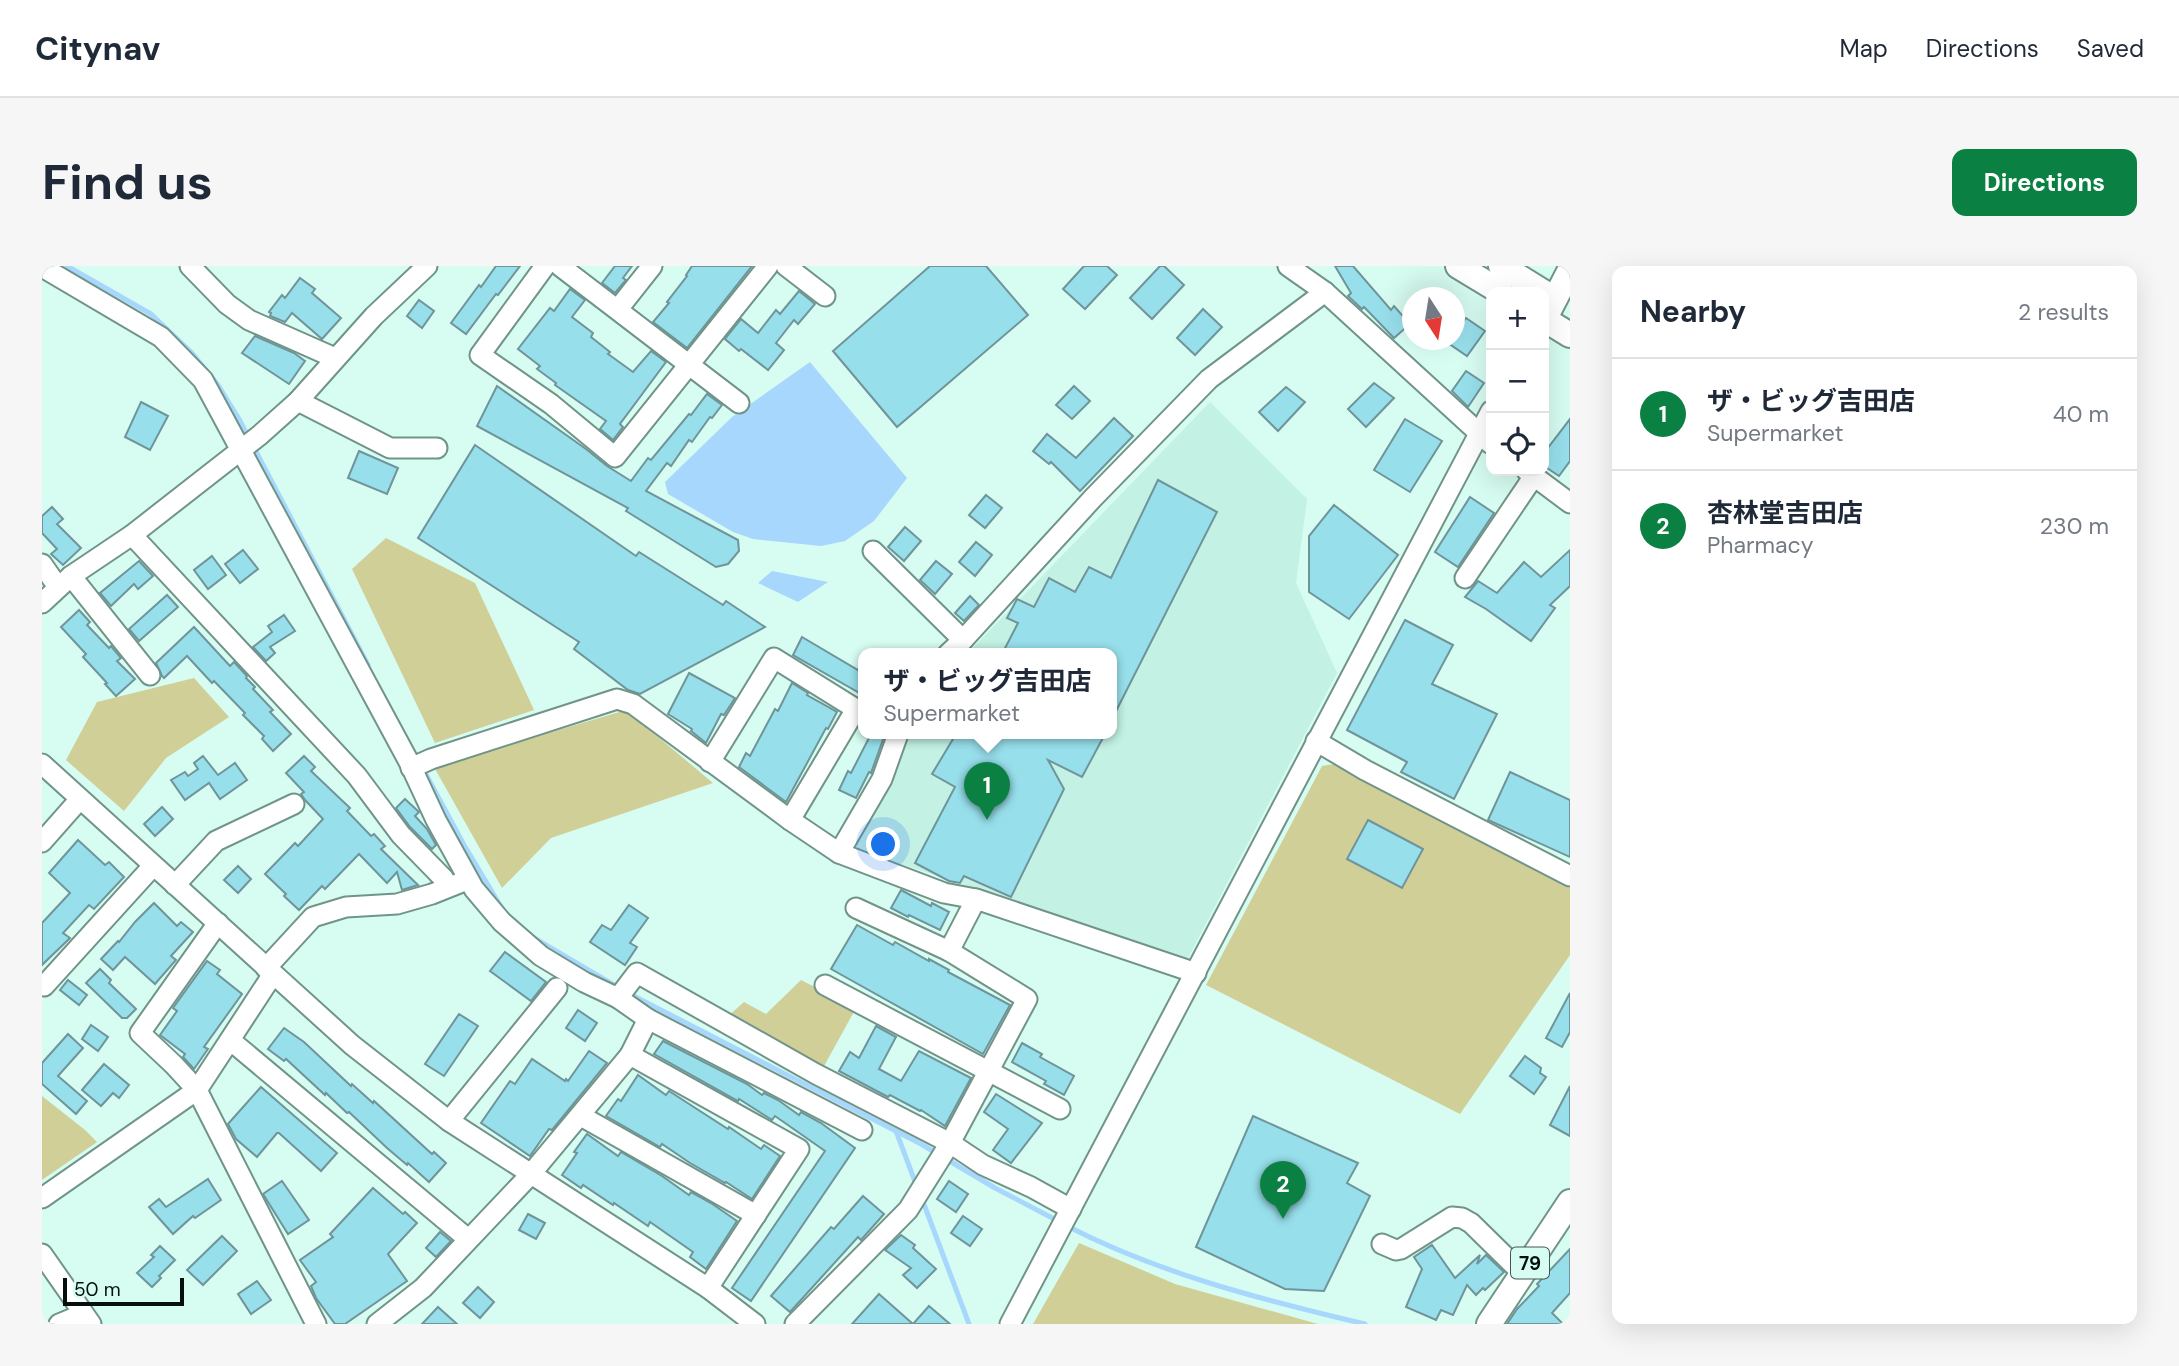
<!DOCTYPE html>
<meta charset="utf-8">
<style>
body{margin:0;font-family:"DM Sans","Noto Sans JP",sans-serif;background:#f6f6f7;color:#1f2937}
.controls{position:absolute;right:21px;top:21px;display:grid;overflow:hidden;border-radius:14px;box-shadow:0 7px 28px #0002}
.controls button{width:63px;height:63px;display:grid;place-items:center;padding:0;border:0;border-bottom:2px solid #e0e1e3;background:#fff;color:#1f2937;font:35px sans-serif}
.compass{position:absolute;left:1360px;top:21px;width:63px;height:63px;border-radius:50%;background:#fff;box-shadow:0 7px 28px #0002;rotate:168deg}
.scale{position:absolute;left:21px;bottom:18px;width:121px;box-sizing:border-box;padding-left:7px;border:4px solid #04100d;border-top:0;font-size:19px;line-height:24px;white-space:nowrap;color:#04100d;-webkit-text-stroke:5px #d7fcf1;paint-order:stroke}
.you{position:absolute;left:842px;top:579px;width:24px;height:24px;margin:-18px;border:5px solid #fff;border-radius:50%;background:#1a73e8;box-shadow:0 0 0 10px #1a73e833}
.badge{display:grid;place-items:center;width:46px;height:46px;border-radius:50%;background:#0b8043;color:#fff;font-size:23px;font-weight:700}
.pin{position:absolute;translate:-50% -58px;filter:drop-shadow(0 2px 4px #0008)}
.pin::after{content:'';position:absolute;top:37px;width:24px;height:21px;background:inherit;clip-path:polygon(0 0,100% 0,50% 100%)}
.popup{position:absolute;left:816px;top:382px;width:259px;height:91px;box-sizing:border-box;display:grid;place-content:center;border-radius:14px;background:#fff;filter:drop-shadow(0 2px 5px #0005);font-size:23px;white-space:nowrap;color:#747a83}
.popup b{font-size:26px;color:#1f2937}
.popup::after{content:'';position:absolute;left:50%;top:100%;margin-left:-14px;border:14px solid transparent;border-top-color:#fff}
.list{margin:0;padding:0;list-style:none}
h2{display:flex;justify-content:space-between;align-items:center;height:91px;margin:0;padding:0 28px;font-size:30px}
h2 small{font-size:23px;font-weight:400;color:#747a83}
.list li{display:grid;grid-template-columns:46px 1fr auto;gap:21px;align-items:center;box-sizing:border-box;height:112px;padding:0 28px;border-top:2px solid #e0e1e3}
.list b{display:block;font-size:26px;white-space:nowrap}
.list p{margin:0;font-size:23px;white-space:nowrap;color:#747a83}
.list em{font-size:23px;font-style:normal;color:#747a83}
.icon{flex:none;width:38px;height:38px;fill:none;stroke:currentColor;stroke-width:2;stroke-linecap:round;stroke-linejoin:round}
.map{position:relative;flex:none;width:1528px;height:1058px;overflow:hidden;border-radius:14px}
header{display:flex;align-items:center;gap:42px;box-sizing:border-box;height:98px;padding:0 35px;background:#fff;border-bottom:2px solid #e0e1e3}
header strong{font-size:33px}
nav{display:flex;gap:38px;margin-inline-start:auto;font-size:24px}
.intro{display:flex;align-items:center;justify-content:space-between;box-sizing:border-box;height:168px;padding:0 42px}
h1{margin:0;font-size:49px}
.button{padding:18px 32px;border-radius:14px;background:#0b8043;color:#fff;font-size:24px;font-weight:700}
main{display:flex;gap:42px;padding:0 42px}
aside{flex:1;background:#fff;border-radius:14px;box-shadow:0 7px 28px #0002}
.map>svg:first-child{display:block}
.built{fill:#c3f1e4}
.green{fill:#d0cf98}
.water{fill:#a8d7fd}
.lines{fill:none;stroke-linecap:round;stroke-linejoin:round}
.stream{stroke:#a8d7fd;stroke-width:5}
.building{fill:#97dfeb;stroke:#6f949a;stroke-width:2}
.minor-casing{stroke:#719489;stroke-width:23}
.major-casing{stroke:#719489;stroke-width:28}
.minor{stroke:#fff;stroke-width:19}
.major{stroke:#fff;stroke-width:24}
.labels{text-anchor:middle;stroke-width:7;stroke-linejoin:round;paint-order:stroke}
.shield{fill:#d7fcf1;stroke:#435751;stroke-width:2}
.shield-label{font-size:19px;font-weight:bold;fill:#04100d}
</style>
<header>
<strong>Citynav</strong>
<nav><a>Map</a><a>Directions</a><a>Saved</a></nav>
</header>
<div class="intro"><h1>Find us</h1><a class="button">Directions</a></div>
<main>
<div class="map">
<svg width="1528" height="1058" viewBox="0 0 1528 1058">
<rect width="100%" height="100%" fill="#d7fcf1"/>
<path class="built" d="M1168,136L1265,233L1254,317L1295,407L1146,692L816,584L812,577L864,468H1069V388H925Z"/>
<g class="green">
<path d="M344,272L433,317L492,444L393,477L310,303Z"/>
<path d="M152,412L187,451L124,492L82,545L24,494L55,436Z"/>
<path d="M584,444L671,517L509,572L460,622L392,501Z"/>
<path d="M1292,498L1528,622V689L1418,848L1164,719L1280,500Z"/>
<path d="M759,714L814,742L781,802L685,751L702,736L724,748Z"/>
<path d="M0,830L43,864L55,876L0,914Z"/>
<path d="M1037,977L1133,1018L1276,1058H991Z"/>
</g>
<g class="water">
<path d="M768,96L865,212L832,255L803,275L779,280L711,273L691,266L626,228L623,216L690,151Z"/>
<path d="M730,305L786,316L756,336L716,317Z"/>
</g>
<g class="lines">
<g class="stream">
<path d="M25,0L109,48L150,87L176,119L197,153L326,399"/>
<path d="M380,501L422,579L461,644"/>
<path d="M492,672L577,722"/>
<path d="M586,727L879,878L953,922L1016,955"/>
<path d="M854,865L875,921"/>
<path d="M880,933L927,1058"/>
<path d="M1025,960C1118,1008 1221,1034 1323,1058"/>
</g>
</g>
<g class="building">
<path d="M454,0H478L456,29L454,28L424,68L409,57L437,19L439,21Z"/>
<path d="M573,0H590L581,12L584,14L573,27L560,17Z"/>
<path d="M650,0H710L645,82L611,56L627,37L625,36L645,10L644,9Z"/>
<path d="M888,0H944L986,49L855,161L791,85Z"/>
<path d="M1042,0H1065L1075,9L1043,43L1021,23Z"/>
<path d="M1118,0H1122L1142,19L1110,53L1088,32Z"/>
<path d="M1293,0H1311L1349,44L1352,40L1368,58L1352,72L1322,41L1320,43L1306,30L1309,27Z"/>
<path d="M258,12L273,23L270,27L299,52L280,73L250,47L243,56L228,50L229,47L227,46L240,29L243,32Z"/>
<path d="M528,23L543,34L530,51L551,67L549,71L568,86L566,88L591,106L609,85L624,96L578,158L581,161L571,174L558,163L564,155L513,119L514,117L495,103L498,100L476,83L508,42L512,45Z"/>
<path d="M757,25L773,38L756,58L752,54L734,77L742,84L726,104L699,83L697,85L683,73L699,53L716,67L734,44L738,48Z"/>
<path d="M377,34L392,45L380,62L365,50Z"/>
<path d="M1161,43L1180,61L1153,89L1135,72Z"/>
<path d="M1424,52L1443,65L1425,90L1406,77L1409,74H1412V68Z"/>
<path d="M213,70L252,87L263,95L247,118L200,87Z"/>
<path d="M1424,105L1442,117L1426,141L1410,125Z"/>
<path d="M1332,117L1352,132L1324,161L1306,143Z"/>
<path d="M455,120L544,183L565,200L589,215L606,192L609,194L647,148L649,149L665,128L680,139L670,152L668,151L650,176L647,174L629,200L625,197L604,225L696,274L697,285L686,298L674,301L584,245L586,242L435,160Z"/>
<path d="M1032,120L1048,135L1030,153L1014,139Z"/>
<path d="M1244,121L1263,136L1236,165L1217,146Z"/>
<path d="M99,136L126,150L108,184L83,171Z"/>
<path d="M1072,152L1091,170L1038,225L1009,196L1007,198L991,185L1005,168L1034,192Z"/>
<path d="M1363,153L1400,175L1368,226L1332,204Z"/>
<path d="M1528,153V195L1517,210L1502,200V187Z"/>
<path d="M433,179L594,290L597,286L681,339L684,335L723,361L598,428L586,424L532,383L537,376L376,272Z"/>
<path d="M317,185L356,202L345,228L306,212Z"/>
<path d="M1116,214L1175,246L1069,455V388H960L976,357L965,352L975,333L992,341L1007,312L1033,326L1047,301L1069,312Z"/>
<path d="M944,229L960,242L943,262L927,249Z"/>
<path d="M1428,231L1452,247L1416,301L1393,286Z"/>
<path d="M1292,239L1356,289L1307,353L1267,326V270Z"/>
<path d="M10,241L21,253L15,258L39,282L21,299L9,288L15,283L0,267V250Z"/>
<path d="M863,261L879,275L862,295L846,281Z"/>
<path d="M934,276L950,289L933,310L917,296Z"/>
<path d="M201,284L216,303L198,317L183,298Z"/>
<path d="M1528,284V320L1508,339L1513,342L1489,375L1444,343L1423,331L1436,315L1455,327L1482,296L1499,311Z"/>
<path d="M170,290L184,309L166,323L152,304Z"/>
<path d="M97,295L111,310L96,323L92,318L69,340L58,327Z"/>
<path d="M894,295L910,308L893,328L878,314Z"/>
<path d="M125,329L136,341L97,375L87,363Z"/>
<path d="M928,330L937,339L922,355L913,347Z"/>
<path d="M37,344L48,356L45,359L67,382L69,380L79,392L75,395L93,413L74,430L63,418L65,417L41,391L44,388L19,361Z"/>
<path d="M242,349L253,365L228,381L233,387L224,395L211,381L230,366L226,360Z"/>
<path d="M1363,354L1411,379L1390,418L1455,448L1412,533L1359,506L1365,496L1305,464Z"/>
<path d="M152,361L188,400L192,396L205,410L204,412L213,421L211,423L231,444L228,446L249,468L231,485L220,473L222,470L201,449L203,447L172,415L170,417L145,390L122,412L120,410L114,397Z"/>
<path d="M760,371L816,404L821,394V429L751,389Z"/>
<path d="M647,407L693,432L682,449L679,448L664,477L649,465L650,463L626,448Z"/>
<path d="M750,417L766,427L765,429L795,446L786,463L784,462L744,536L697,501L704,487L708,490L733,443L736,445Z"/>
<path d="M829,468H843L829,507L827,506L814,532L797,524L806,505L809,507Z"/>
<path d="M914,468H1063L1040,511L1006,494L1022,523L969,631L922,610L918,617L907,615L873,597L913,521L890,508Z"/>
<path d="M161,490L176,509L193,497L205,514L178,533L167,517L143,534L129,514L143,506L146,510L156,503L152,497Z"/>
<path d="M262,490L273,501L269,505L308,542L305,545L329,570L332,568L343,580L339,583L376,619L360,624L355,606L345,617L317,588L283,623L280,620L257,644L242,630L244,628L223,608L253,577L256,580L281,553L263,534L259,528L262,526L244,507Z"/>
<path d="M1468,506L1528,534V591L1446,554Z"/>
<path d="M363,533L377,546L373,550L385,563L394,579L390,583L368,561L354,542Z"/>
<path d="M120,541L131,553L113,570L102,558Z"/>
<path d="M1326,554L1381,583L1360,622L1305,593Z"/>
<path d="M36,574L63,599L67,596L82,611L52,643L47,639L21,667L28,672L0,699V657L28,627L7,607Z"/>
<path d="M196,600L209,613L196,627L182,614Z"/>
<path d="M859,624L889,640L890,637L907,646L898,664L867,649L866,651L849,642Z"/>
<path d="M112,637L135,660L139,656L151,666L129,690L134,694L113,718L83,691L71,704L59,693L76,675L77,676L93,656Z"/>
<path d="M587,639L606,652L588,677L595,681L583,699L548,676L560,659L569,664Z"/>
<path d="M815,659L851,679L853,676L887,695V693L907,704L906,706L968,739L941,788L789,703Z"/>
<path d="M463,686L504,716L489,735L448,705Z"/>
<path d="M165,695L178,704L175,708L200,728L162,781L166,783L152,803L141,791L143,788L118,769L135,745L131,742Z"/>
<path d="M58,703L69,714L67,717L94,743L85,752H80L44,717Z"/>
<path d="M26,714L45,729L37,739L18,724Z"/>
<path d="M1528,727V766L1520,781L1504,772Z"/>
<path d="M536,744L555,757L543,775L524,762Z"/>
<path d="M417,748L436,760L402,810L383,798Z"/>
<path d="M49,759L66,771L56,785L40,773Z"/>
<path d="M834,760L854,771L837,803L859,815L877,785L929,812L903,860L879,844L878,845L848,829L846,831L797,805L808,786L817,792Z"/>
<path d="M242,762L262,776L309,820L310,818L331,837L332,835L390,888L392,886L404,897L387,916L366,897L365,899L345,882L307,846L305,847L284,827L283,829L244,793L242,795L226,783Z"/>
<path d="M26,768L41,782L16,810L45,835L34,848L0,818V797Z"/>
<path d="M621,775L705,818L720,829L722,827L736,834L757,849L759,846L779,857L813,882L709,1035L690,1022L783,885L733,850L730,854L697,833L696,835L612,788Z"/>
<path d="M980,777L1000,788L998,791L1032,810L1022,829L1002,818L1004,815L970,796Z"/>
<path d="M547,785L565,797L510,864L507,863L488,890L439,857L468,815L473,818L490,793L523,815L524,813L526,815Z"/>
<path d="M1483,790L1499,802L1498,807L1504,811L1492,828L1468,810Z"/>
<path d="M62,798L87,819L77,832L71,827L59,840L40,824Z"/>
<path d="M596,809L624,829L627,825L686,863L687,861L719,883L722,879L738,890L710,933L684,916L683,917L648,897L620,878L618,881L564,850L576,833L579,835Z"/>
<path d="M1528,820V870L1508,859Z"/>
<path d="M219,821L295,887L279,905L237,867H235L215,891L194,873L186,858Z"/>
<path d="M954,828L1000,857L969,897L951,884L966,863L942,846Z"/>
<path d="M1211,850L1316,897L1305,917L1328,930L1282,1025L1243,1023L1154,981Z"/>
<path d="M545,868L576,890L579,886L620,910L647,929L649,926L669,937L695,955L664,1003L648,991L651,986L608,956L606,960L572,937L571,939L541,919L539,922L520,909L535,887L532,886Z"/>
<path d="M166,913L179,934L153,952L151,950L131,968L107,941L117,933L124,941Z"/>
<path d="M240,915L267,954L246,968L221,928Z"/>
<path d="M907,915L926,928L914,946L895,933Z"/>
<path d="M331,922L361,948L363,946L375,957L346,988L365,1015L303,1058H293L274,1032L269,1020L274,1016L258,994L291,971L288,968Z"/>
<path d="M821,930L842,948L819,974L816,971L748,1046L729,1030L789,961L792,963Z"/>
<path d="M486,948L503,957L494,973L477,964Z"/>
<path d="M921,950L940,963L928,980L909,967Z"/>
<path d="M398,966L409,975L394,991L384,982Z"/>
<path d="M859,969L873,979L871,982L894,1003L875,1022L861,1009L869,1002L843,984Z"/>
<path d="M180,970L195,985L161,1019L145,1004Z"/>
<path d="M1390,979L1413,1012L1438,989L1435,998L1444,989L1462,1006L1443,1024L1441,1022L1434,1029L1425,1019L1411,1049L1399,1044L1394,1054L1364,1041L1380,1003L1372,991Z"/>
<path d="M118,980L133,994L117,1010L119,1012L110,1021L95,1007L112,991L109,989Z"/>
<path d="M1528,983V1027L1510,1047L1521,1058H1465L1475,1043L1497,1020L1495,1018Z"/>
<path d="M215,1015L229,1034L209,1048L196,1028Z"/>
<path d="M436,1021L452,1036L438,1052L421,1037Z"/>
<path d="M837,1028L871,1058H810Z"/>
<path d="M887,1040L908,1058H871Z"/>
<path d="M396,1041L415,1058H380Z"/>
</g>
<g class="lines">
<g class="minor-casing">
<g id="minor">
<path d="M148,0L185,38L207,54L293,92"/>
<path d="M503,0L438,89L509,138L573,191L726,0"/>
<path d="M518,0L697,137"/>
<path d="M744,0L783,30"/>
<path d="M1246,0L1283,26L1449,178"/>
<path d="M0,1L119,71L161,114L367,496L394,554L432,623L460,656L499,690L542,716L576,732"/>
<path d="M576,43L610,0"/>
<path d="M256,135L348,182H395"/>
<path d="M1485,205L1528,237"/>
<path d="M90,269L315,510L359,569L402,613"/>
<path d="M831,285L921,374L906,388"/>
<path d="M0,298L16,321"/>
<path d="M29,310L108,409"/>
<path d="M1423,312L1492,210"/>
<path d="M0,337L29,310L90,269L218,169L256,135L332,50L385,0"/>
<path d="M921,374L1051,232L1167,113L1283,26"/>
<path d="M1274,475L1323,504L1528,610"/>
<path d="M668,496L732,392L814,443L748,554"/>
<path d="M0,498L310,779L407,855L666,1022L713,1058"/>
<path d="M369,502L389,493L575,433L591,438L748,554L797,587L902,627L934,633L907,685"/>
<path d="M0,576L38,533"/>
<path d="M797,587L840,513L856,468"/>
<path d="M133,619L174,575L252,538"/>
<path d="M934,633L1154,707"/>
<path d="M176,657L98,767L132,799L155,824L274,1058"/>
<path d="M224,702L271,651L304,641L355,638L390,628L420,616"/>
<path d="M0,718L2,720L111,600"/>
<path d="M783,719L1018,843"/>
<path d="M606,753L576,732L595,707L774,808L908,877L941,899L989,921L1029,943"/>
<path d="M188,774L426,973"/>
<path d="M588,789L757,883L666,1022"/>
<path d="M539,850L714,949"/>
<path d="M407,855L515,722"/>
<path d="M0,932L155,824L231,708"/>
<path d="M1340,978L1354,984L1359,983L1410,951L1420,952L1429,957L1481,1008"/>
<path d="M0,988L49,1058"/>
<path d="M17,1058L41,1048"/>
<path d="M335,1058L381,1022L488,909L588,789L606,753L820,864"/>
<path d="M753,1058L866,944L908,877L985,733L907,685L814,642"/>
<path d="M968,1058L1449,145"/>
</g>
</g>
<g class="major-casing">
<g id="major">
<path d="M1416,0L1459,26"/>
<path d="M1459,0L1501,26"/>
<path d="M1502,53L1528,69"/>
<path d="M1502,54L1528,4"/>
<path d="M1447,1058L1528,936"/>
</g>
</g>
<use href="#minor" class="minor"/>
<use href="#major" class="major"/>
</g>
<g class="labels">
<rect class="shield" x="1469" y="981.5" width="38" height="31" rx="5"/>
<g class="shield-label">
<text x="1488" y="1004">79</text>
</g>
</g>
</svg>
<div class="controls">
<button>+</button>
<button>−</button>
<button><svg class="icon" aria-label="locate" viewBox="0 0 24 24"><circle cx="12" cy="12" r="6"/><path d="M12 2v4M12 18v4M2 12h4M18 12h4"/></svg></button>
</div>
<svg class="compass" viewBox="-18 -18 36 36"><path d="M0-13l5 13h-10z" fill="#e53935"/><path d="M0 13l5-13h-10z" fill="#747a83"/></svg>
<div class="scale">50 m</div>
<div class="you"></div>
<div class="pin badge" style="left:945px;top:554px">1</div>
<div class="popup"><b>ザ・ビッグ吉田店</b>Supermarket</div>
<div class="pin badge" style="left:1241px;top:953px">2</div>
</div>
<aside>
<h2>Nearby<small>2 results</small></h2>
<ul class="list">
<li><span class="badge">1</span><div><b>ザ・ビッグ吉田店</b><p>Supermarket</p></div><em>40 m</em></li>
<li><span class="badge">2</span><div><b>杏林堂吉田店</b><p>Pharmacy</p></div><em>230 m</em></li>
</ul>
</aside>
</main>
